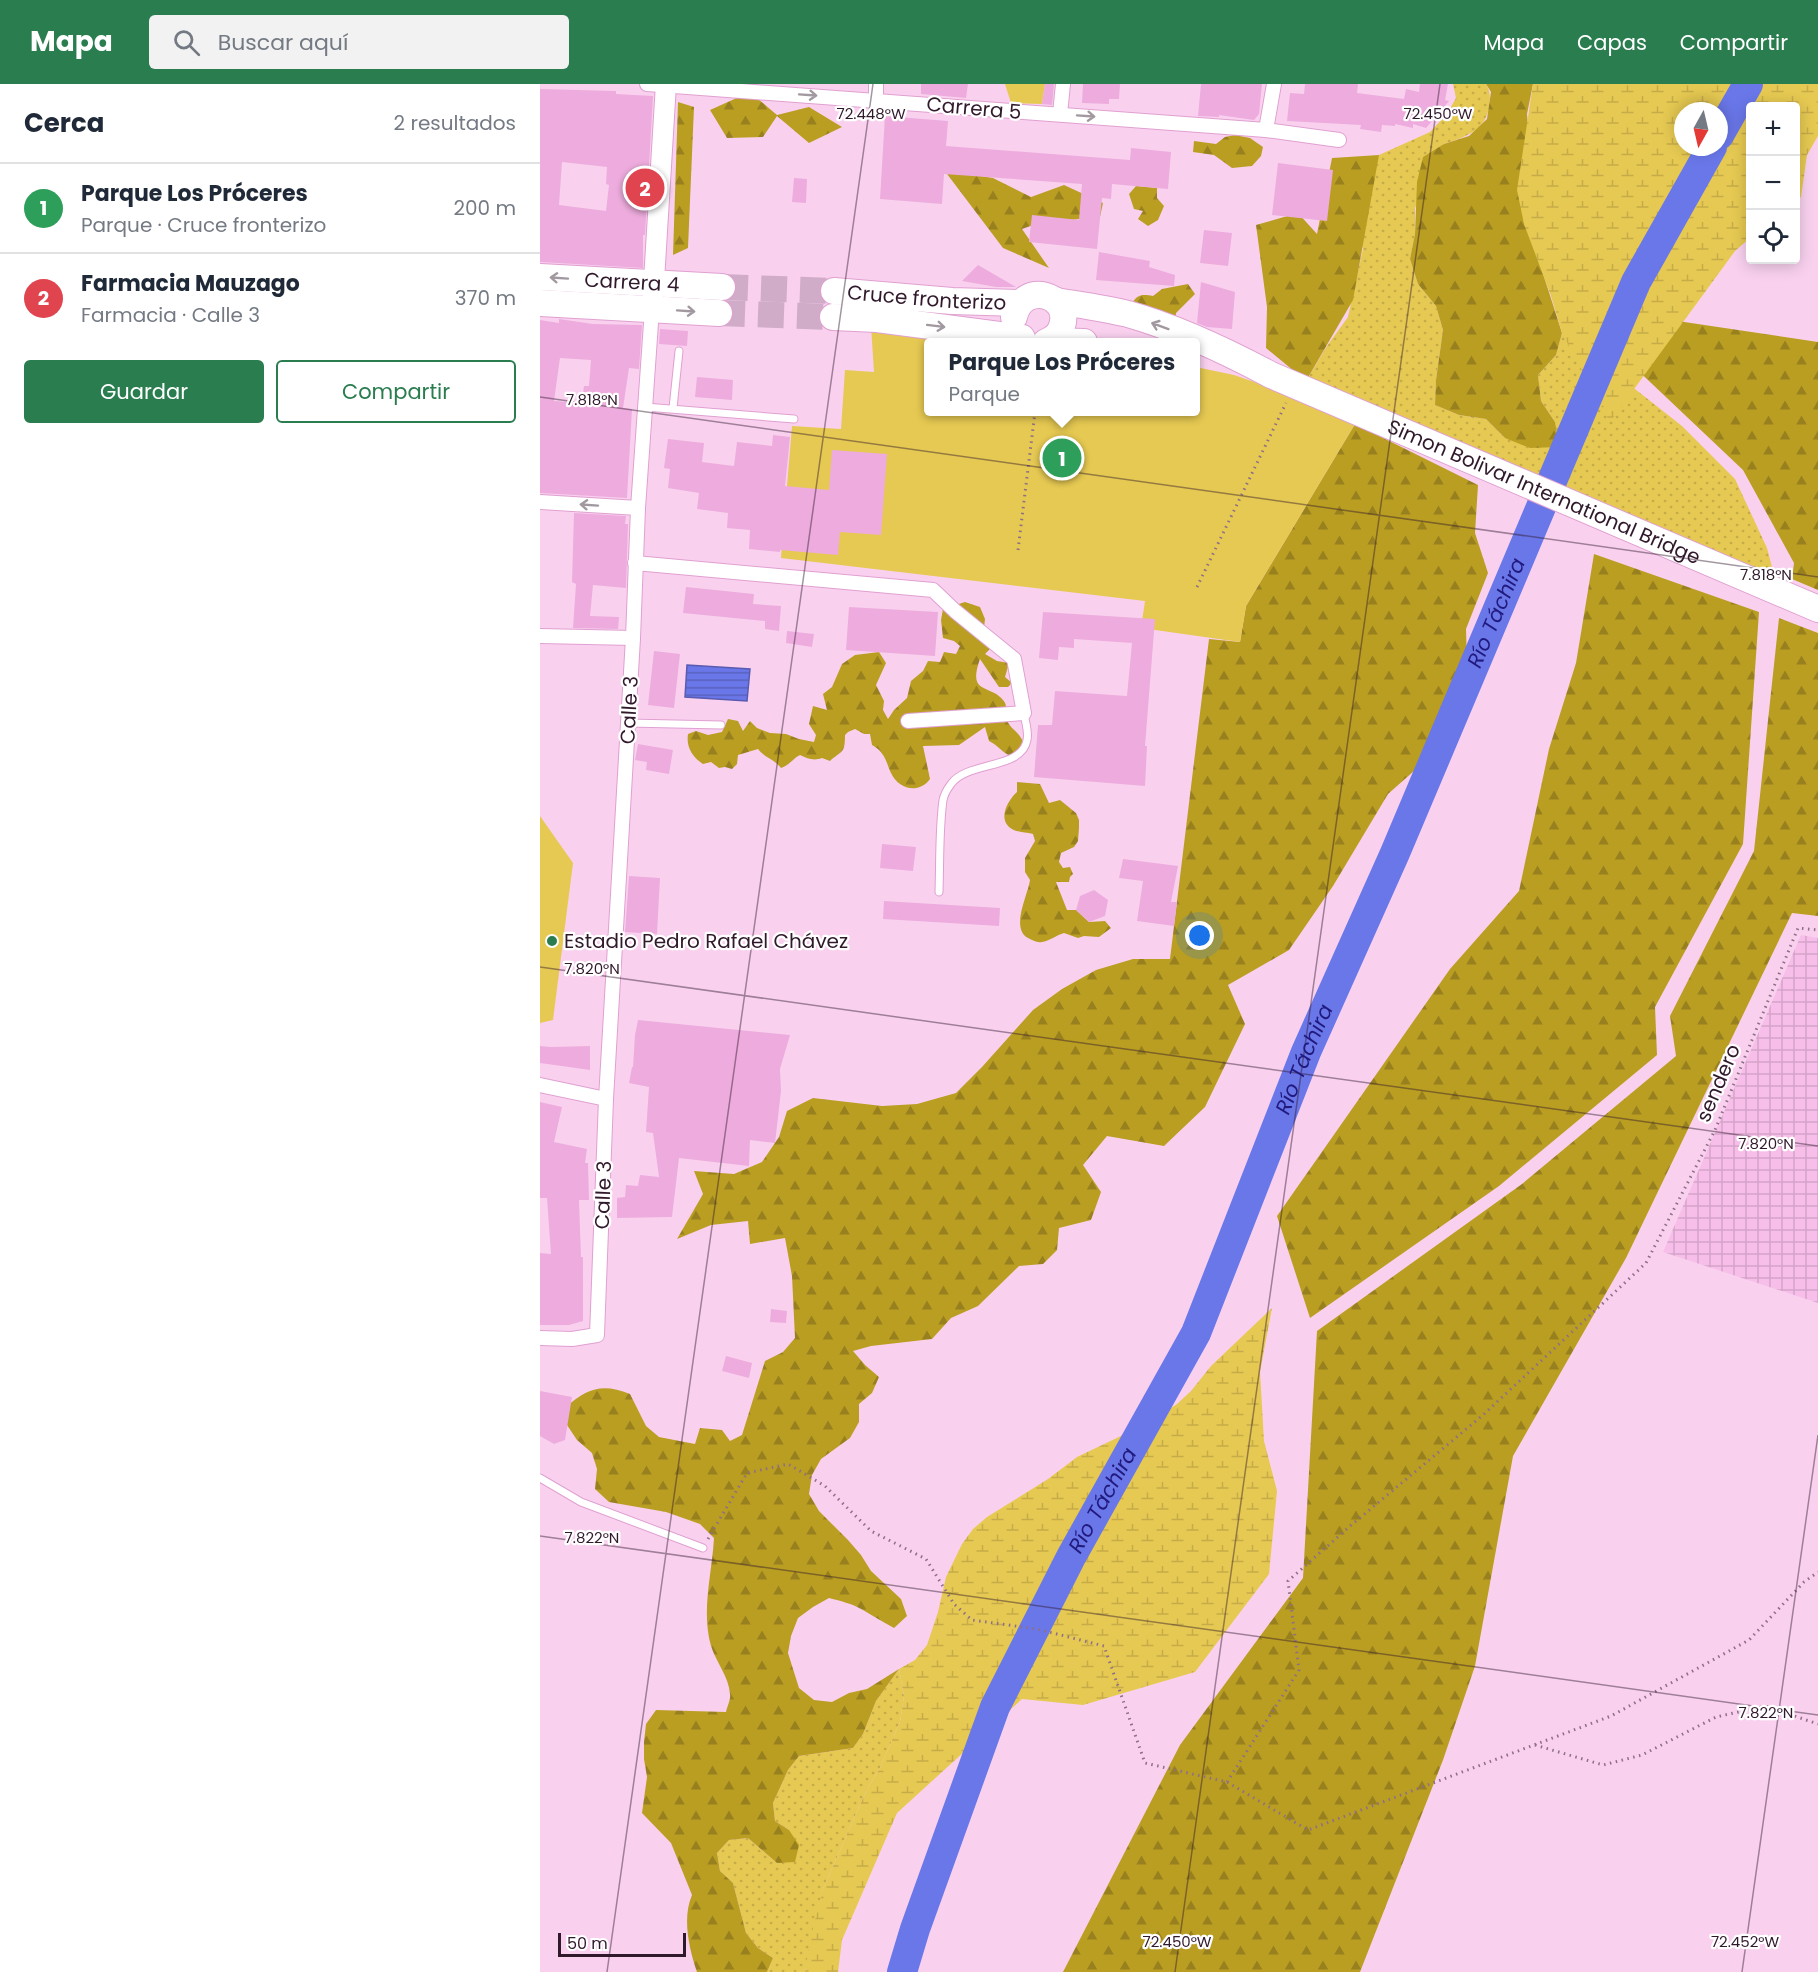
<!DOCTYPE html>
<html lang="es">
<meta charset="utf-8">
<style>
body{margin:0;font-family:Poppins,sans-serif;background:#f2f2f3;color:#1f2937}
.controls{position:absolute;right:18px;top:18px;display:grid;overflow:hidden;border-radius:6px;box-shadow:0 3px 15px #0003}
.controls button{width:54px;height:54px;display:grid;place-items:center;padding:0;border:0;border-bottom:2px solid #e0e1e3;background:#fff;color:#1f2937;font:30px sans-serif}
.compass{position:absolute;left:1134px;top:18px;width:54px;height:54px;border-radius:50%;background:#fff;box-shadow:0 3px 15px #0003;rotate:188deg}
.scale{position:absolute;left:18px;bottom:15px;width:128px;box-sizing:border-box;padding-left:6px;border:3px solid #31192c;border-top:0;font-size:16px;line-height:21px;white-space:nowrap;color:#31192c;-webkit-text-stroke:4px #fff;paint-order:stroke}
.you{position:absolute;left:660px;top:852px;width:21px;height:21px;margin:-15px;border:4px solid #fff;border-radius:50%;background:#1a73e8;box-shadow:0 0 0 9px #1a73e833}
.badge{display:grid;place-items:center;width:39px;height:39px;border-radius:50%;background:#2a7d4f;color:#fff;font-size:20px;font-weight:700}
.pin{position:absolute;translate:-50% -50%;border:3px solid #fff;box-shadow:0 2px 6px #0006}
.popup{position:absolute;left:384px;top:254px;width:276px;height:78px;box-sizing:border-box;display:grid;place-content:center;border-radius:6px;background:#fff;filter:drop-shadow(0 2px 4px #0005);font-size:20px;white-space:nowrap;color:#747a83}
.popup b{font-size:22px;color:#1f2937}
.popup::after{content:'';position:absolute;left:50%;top:100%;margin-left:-12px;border:12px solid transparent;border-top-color:#fff}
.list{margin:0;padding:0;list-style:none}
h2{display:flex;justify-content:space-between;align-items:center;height:78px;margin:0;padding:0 24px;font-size:26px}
h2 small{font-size:20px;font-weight:400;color:#747a83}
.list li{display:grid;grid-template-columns:39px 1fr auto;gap:18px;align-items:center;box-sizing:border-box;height:90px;padding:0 24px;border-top:2px solid #e0e1e3}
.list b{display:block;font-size:22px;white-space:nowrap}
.list p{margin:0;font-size:20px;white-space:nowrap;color:#747a83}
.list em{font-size:20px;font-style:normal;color:#747a83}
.actions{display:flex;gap:12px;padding:18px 24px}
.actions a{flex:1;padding:14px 0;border:2px solid #2a7d4f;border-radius:6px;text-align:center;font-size:21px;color:#2a7d4f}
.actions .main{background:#2a7d4f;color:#fff}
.icon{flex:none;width:33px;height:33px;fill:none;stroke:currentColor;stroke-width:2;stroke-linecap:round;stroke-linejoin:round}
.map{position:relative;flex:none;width:1278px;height:1888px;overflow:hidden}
header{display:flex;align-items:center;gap:36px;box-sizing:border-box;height:84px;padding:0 30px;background:#2a7d4f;color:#fff}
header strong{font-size:28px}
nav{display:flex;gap:33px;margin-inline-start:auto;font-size:21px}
.search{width:420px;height:54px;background:#f2f2f3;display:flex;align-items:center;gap:15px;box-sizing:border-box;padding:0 21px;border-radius:6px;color:#747a83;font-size:22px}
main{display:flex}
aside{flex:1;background:#fff}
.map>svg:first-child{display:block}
.industrial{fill:url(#industrial-grid)}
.grass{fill:url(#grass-dots)}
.forest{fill:url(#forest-firs)}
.wetland{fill:url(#wetland-marsh);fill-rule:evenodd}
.park{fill:#e6c952}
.water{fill:url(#water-rules);stroke:#595bb0;stroke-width:1.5}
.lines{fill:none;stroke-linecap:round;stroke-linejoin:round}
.river{stroke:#6a77e9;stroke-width:30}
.building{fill:#edacdd;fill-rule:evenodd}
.highway-tunnel{stroke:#d1acc8;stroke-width:26;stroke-dasharray:26 13;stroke-linecap:butt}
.lane-casing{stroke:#e0a0d1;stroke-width:9}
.street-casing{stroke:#e0a0d1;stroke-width:16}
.secondary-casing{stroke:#e0a0d1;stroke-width:22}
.highway-casing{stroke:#e0a0d1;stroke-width:28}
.path{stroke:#8f6f87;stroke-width:3;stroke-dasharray:1.5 4.5;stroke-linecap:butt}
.lane{stroke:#fff;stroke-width:7}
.street{stroke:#fff;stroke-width:14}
.secondary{stroke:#fff;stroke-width:20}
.highway{stroke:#fff;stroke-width:26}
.oneway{stroke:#a298a0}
.ticks{fill:none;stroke:#31192c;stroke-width:1.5;stroke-opacity:0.45}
.poi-dot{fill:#2a7d4f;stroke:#fff;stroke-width:2}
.labels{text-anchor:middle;stroke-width:4.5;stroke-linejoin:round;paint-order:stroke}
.street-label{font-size:20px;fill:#31192c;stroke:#fff}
.poi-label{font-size:20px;fill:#31192c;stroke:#fff;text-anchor:start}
.water-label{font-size:21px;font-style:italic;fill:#211a7e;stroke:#fff}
.ticks-label{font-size:15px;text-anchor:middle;fill:#31192c;stroke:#fff;stroke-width:4.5;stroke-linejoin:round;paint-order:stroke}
</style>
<header>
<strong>Mapa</strong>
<div class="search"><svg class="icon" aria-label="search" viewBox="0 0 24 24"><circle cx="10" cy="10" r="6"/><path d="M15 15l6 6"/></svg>Buscar aquí</div>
<nav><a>Mapa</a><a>Capas</a><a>Compartir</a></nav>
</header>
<main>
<aside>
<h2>Cerca<small>2 resultados</small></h2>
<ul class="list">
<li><span class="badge" style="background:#2e9e5b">1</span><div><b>Parque Los Próceres</b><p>Parque · Cruce fronterizo</p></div><em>200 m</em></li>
<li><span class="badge" style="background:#e0444e">2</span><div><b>Farmacia Mauzago</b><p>Farmacia · Calle 3</p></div><em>370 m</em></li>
</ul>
<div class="actions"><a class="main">Guardar</a><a>Compartir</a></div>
</aside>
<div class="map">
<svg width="1278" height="1888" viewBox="0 0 1278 1888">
<defs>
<pattern id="industrial-grid" width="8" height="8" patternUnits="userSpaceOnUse" patternTransform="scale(1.5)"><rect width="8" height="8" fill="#f8beea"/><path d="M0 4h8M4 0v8" fill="none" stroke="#d5a3c9"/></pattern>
<pattern id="grass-dots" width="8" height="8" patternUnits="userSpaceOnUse" patternTransform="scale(1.5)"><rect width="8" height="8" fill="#e6c952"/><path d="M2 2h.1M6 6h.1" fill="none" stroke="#c6ac48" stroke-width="1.8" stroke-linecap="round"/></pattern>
<pattern id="forest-firs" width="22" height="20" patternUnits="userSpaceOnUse" patternTransform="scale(1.5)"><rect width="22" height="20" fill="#ba9e22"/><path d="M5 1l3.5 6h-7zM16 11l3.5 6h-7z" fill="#98801e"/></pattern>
<pattern id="wetland-marsh" width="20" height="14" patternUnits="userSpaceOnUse" patternTransform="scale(1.5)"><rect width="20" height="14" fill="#e6c952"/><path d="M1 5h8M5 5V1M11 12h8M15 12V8" fill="none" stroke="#c6ac48"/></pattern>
<pattern id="water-rules" width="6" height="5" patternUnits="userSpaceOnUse" patternTransform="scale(1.5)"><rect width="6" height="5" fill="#6a77e9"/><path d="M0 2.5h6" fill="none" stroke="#5861bd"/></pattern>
</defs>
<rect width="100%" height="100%" fill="#f9d1ef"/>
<path class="industrial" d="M1261,851L1278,854V1219L1123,1168Z"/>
<g class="grass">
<path d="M913,0H946C951,9 950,13 949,23C945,47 925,53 904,60L875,124V150L870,175L878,200L896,222L903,246L896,296L895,321L919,331L946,335L965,354L1015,338L1001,317L998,291L1016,271L1022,249L1048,275L1081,294L1142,342L1195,395L1227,464L1237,502L766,297L787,262L808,233L823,165L819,149L823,83L839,71L890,48L907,30L916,14Z"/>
<path d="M359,1585L364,1612L360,1638L340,1684L326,1707L283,1805L265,1888H227L233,1874L218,1864L206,1849L193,1799L180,1787L177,1769L189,1756L208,1754L237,1779L249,1746L235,1737L233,1719L248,1686L259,1672L313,1664L323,1650L336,1617Z"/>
</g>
<g class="forest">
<path d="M946,0H993L987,30L999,177L1022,249L1016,271L998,291L1001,317L1015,338L1019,363L990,364L965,354L946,335L919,331L895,321L896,296L903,246L896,222L878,200L870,175L875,150L877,98L883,73L904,60L929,52L947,35L951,8Z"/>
<path d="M210,8L237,31L269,23L302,43L269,59L237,32L223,53L187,54L170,26Z"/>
<path d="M138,18L154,23L148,164L133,171Z"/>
<path d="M695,51L710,54L723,63L721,72L712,82L692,84L674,71L653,68L654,57L676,60L685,53Z"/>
<path d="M839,71L813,216L766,297L726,264L727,223L716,141L758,129L777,150L792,74Z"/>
<path d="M404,86L453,94L491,113L524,101L563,119L560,133L499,139L482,145L509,184L463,164Z"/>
<path d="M596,102L617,104V114L624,122L618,136L608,142L598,135L603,127L594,125L589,110Z"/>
<path d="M648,200L655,210L636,229L635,241L591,221C597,210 602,210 613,212L622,205Z"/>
<path d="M1104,232L1278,258V506L1252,495L1254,479L1203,386L1090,279Z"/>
<path d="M815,340L938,401L935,449L948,489L926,545L928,614L910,655L848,710L793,802L749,866L688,901L705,940L665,1023L624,1062L567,1052L543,1081L561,1108L551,1136L519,1144L517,1166L503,1180L479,1182L438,1222L411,1234L392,1255L331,1262L313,1267L325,1281L339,1293L332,1309L319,1320V1338L310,1354L281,1375L272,1391L269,1410L279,1427L308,1456L321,1471L331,1487L361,1515L367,1532L354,1544C343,1538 333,1532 323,1526C313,1520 301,1517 289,1514L273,1523L258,1534L251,1552L248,1569L259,1604L274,1616L292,1618L309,1609L327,1605L359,1585L336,1617L323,1650L313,1664L259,1672L248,1686L233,1719L235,1737L249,1746L259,1761L255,1778L237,1779L208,1754L189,1756L177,1769L180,1787L193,1799L206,1849L218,1864L233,1874L227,1888H157C149,1865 142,1834 152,1811L131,1759L102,1729L107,1693L104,1675V1658L106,1640L116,1626L186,1628C187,1623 191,1615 190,1610C189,1593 176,1578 171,1562C161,1527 172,1490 174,1454L160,1440L126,1428L69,1418L55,1405L57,1385L52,1369L37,1356L27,1341L26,1323C47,1304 63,1299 90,1310L106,1342L119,1353L155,1360L160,1344L182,1346L190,1357L202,1351L225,1277L243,1268L255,1254L252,1192L245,1154L210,1160L208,1137L171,1141L137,1155L163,1110L154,1087L194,1090L222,1078L239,1053L247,1027L273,1014L342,1022L377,1020L416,1009L442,983L493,926L522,905L556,886L593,875H630L669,555L700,558L706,522Z"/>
<path d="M1054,470L1219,528L1203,760L1115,923L1117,971L959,1102L770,1234L737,1132L910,885L979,807L1009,665L1036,579Z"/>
<path d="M425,518L440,523L445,535L444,544L452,557L449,566L445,570L457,577L469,579L465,593L472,599L468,603H459L440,575C427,611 450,600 463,616C469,623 464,628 466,634C470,647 482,647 485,665L477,674C462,670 462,664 449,657L445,643L419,661L383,662L390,695C379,710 359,706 351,689C348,683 347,677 343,671C340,666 337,664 332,661L330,650H324L315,645L308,648L305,651C305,670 302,666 290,677L282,674C274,677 268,675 260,671C252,675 250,681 241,684C234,675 225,674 218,665L198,671L197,680L192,685L185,683L179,684L171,678L163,680C152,673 146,663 148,650L156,647L168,651L182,648L188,635L198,637L203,647L210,637L217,644L230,649L246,650L259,655L274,658L276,651L269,640L273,622L287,626L283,610L292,603L302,580L315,571L339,568L346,579L336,601L344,617L343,626L348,635L354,626L367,614L371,597L383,587L388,577L400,578L404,568L416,570L420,562L414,557L403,554L401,536L403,525Z"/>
<path d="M1239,534L1278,549V832L1252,829L1086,1174L973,1372L935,1582L903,1676L820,1888H523L640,1661L763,1494L777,1247L982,1100L1136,972L1130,932L1214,767Z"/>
<path d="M477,698L500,700L509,719L520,716L536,729L539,736V744L538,757L534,763L521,769L519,778L523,784L530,783L533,790L530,793L529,798H516L527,826H536L549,838L565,837L571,844L559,853L544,852L538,854L524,849C517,851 509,857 502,858C496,859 493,856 488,854C470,844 488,811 490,796L485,788V774L495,757L493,750C485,748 476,749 469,743C458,733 469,715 477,708Z"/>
</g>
<g class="wetland">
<path d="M993,0H1278V52L1267,71L1261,113L1256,117V22H1210V154L1195,167L1070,338L1022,249L1011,212L984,140L977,106ZM1143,27H1179V63H1143Z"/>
<path d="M732,1224L720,1288L724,1357L737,1407L729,1490L655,1588L543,1621L482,1615L357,1729L302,1856L298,1888H265L270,1856L283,1805L326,1707L340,1684L360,1638L364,1612L359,1585L375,1576L387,1561L398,1528L406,1493L422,1460L433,1445L447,1433L508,1395L537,1373L606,1340L637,1320L651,1307L671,1282Z"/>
</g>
<g class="park">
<path d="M465,0H505L502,20L471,19Z"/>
<path d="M331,242L456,258H388V328H656V283L694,291L726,302L815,340L706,522L700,558L601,544L605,517L241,474L252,342L301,345L305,286L334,288Z"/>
<path d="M0,732L33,779L13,936L0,939Z"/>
</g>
<path class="water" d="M147,581L210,585L207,617L145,613Z"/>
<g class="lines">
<g class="river">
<path d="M1179,51L1208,0"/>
<path id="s1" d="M362,1888L375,1845L455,1623L531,1473L656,1249L766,968L855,769L1096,198L1172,63"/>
</g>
</g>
<g class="building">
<path d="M381,0H428L426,14L381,10Z"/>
<path d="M505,0H514L512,21L502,20Z"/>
<path d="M543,0H580L579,15H569V20L542,19Z"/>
<path d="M661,0H722L719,30L714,36L679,31V33L658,32Z"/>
<path d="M765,0H818L817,9L864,15L866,5L879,8L880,0H908L905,16L909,17L886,44L873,40V44L855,40V42L842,41L841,48L820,45L821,41L747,37L750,9L764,10Z"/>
<path d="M0,5L76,7V10L113,12L105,151H103V184L0,178ZM22,78L67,83L66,100L69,101L66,127L19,121Z"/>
<path d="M345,32L408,37L406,62L590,76L591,64L631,68L628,105L572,100L571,115L562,114L557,165L489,158L492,131L539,136L542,100L404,90L402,120L340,115Z"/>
<path d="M738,79L793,86L787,137L732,131Z"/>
<path d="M254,94L267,95L266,119L252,118Z"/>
<path d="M664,146L692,149L688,182L660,179Z"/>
<path d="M559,168L610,177L609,183L635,191L634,202L556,196Z"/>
<path d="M438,181L476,203H456L422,197Z"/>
<path d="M661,198L695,208L692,245L667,243L657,239Z"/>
<path d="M19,235L53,240L102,241L99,285L89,284L83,324L92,325L87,414L0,409V236L19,239ZM20,274L51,276L49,302H44L42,319L14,317Z"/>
<path d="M120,245L148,247L147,262L119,260Z"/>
<path d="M157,293L193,296L192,316L155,313Z"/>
<path d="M233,351L250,353L245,402L289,406L292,366L347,370L341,451L300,448L298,471L240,466V468L209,465L210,446L187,444L188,429L157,425L159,409L128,404L130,385L124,384L128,355L164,359L162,378L194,382L197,358L232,362Z"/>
<path d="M34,429L86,432L85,440H88L86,504L53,501L50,532L79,533L78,545L33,544L36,500L32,498Z"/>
<path d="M146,503L214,510L213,520L241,522L239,547L225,545V537L143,529Z"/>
<path d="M309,523L398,528L395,572L306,566Z"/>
<path d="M503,528L615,535L605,662H607L605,702L494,693L498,641H512L515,607L587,612L592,559L534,555V564L519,563L518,576L499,574Z"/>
<path d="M247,547L274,550L272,563L246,559Z"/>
<path d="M114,567L140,570L134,624L108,621Z"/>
<path d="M98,660L133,666L129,690L106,686L107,678L95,676Z"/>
<path d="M342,760L376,763L373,787L340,784Z"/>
<path d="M583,775L638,782L631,818H637L634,842L597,837L603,797L579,794Z"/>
<path d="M89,792L120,794L117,850L85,848Z"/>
<path d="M554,806L568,816L565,832L549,838L536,826L540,812Z"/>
<path d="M344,817L460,824L459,842L343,835Z"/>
<path d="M98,936L250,951L240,985L241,1007L235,1059L210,1056L209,1082L139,1074L132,1133L77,1134V1114L85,1113L86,1101L98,1102L100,1091L119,1093L113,1049L106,1048L109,1003L89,999L92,983H93L95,951Z"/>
<path d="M0,962L11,963L50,962V986L0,979Z"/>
<path d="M0,1018L22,1023L14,1058L47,1065L45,1079H48L49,1116H39L41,1173H43V1237L29,1241H0V1169L11,1170L7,1114H0Z"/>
<path d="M231,1225L247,1227L246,1239L230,1238Z"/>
<path d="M186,1272L212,1279L209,1294L182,1287Z"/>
<path d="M0,1307L32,1313L25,1356L14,1360L0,1352Z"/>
</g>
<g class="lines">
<g class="highway-tunnel">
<path d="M182,203L294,207"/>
<path d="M179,229L293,233"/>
</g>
<g class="lane-casing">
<g id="lane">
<path d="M105,323L254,335"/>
<path d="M133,324L139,267"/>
<path d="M88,639L181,641"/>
<path d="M399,808C400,778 399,745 403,716C404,711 408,704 411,700C427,677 482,686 487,656C489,648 485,637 484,629"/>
<path d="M0,1394L41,1418L163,1464"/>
</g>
</g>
<g class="street-casing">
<g id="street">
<path d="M107,0L726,46L799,56"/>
<path d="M336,16V0"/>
<path d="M520,30L523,0"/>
<path d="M726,46L734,0"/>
<path d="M0,418L98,424"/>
<path d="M95,479L393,506L415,527L474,575L484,629L368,637"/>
<path d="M0,552L93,554"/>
<path d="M0,1001L66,1015"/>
<path d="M0,1254L32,1255L57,1251L66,1015L93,554L98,424L112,225"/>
</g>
</g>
<g class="secondary-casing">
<path id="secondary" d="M113,213L126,0"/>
</g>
<g class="highway-casing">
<g id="highway">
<path id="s2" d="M0,193L182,203"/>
<path id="s3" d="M294,207L412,217L479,219"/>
<path id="s4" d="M516,217C540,221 564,224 588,230C638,244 686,267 731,291L1278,525"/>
<path d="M0,219L179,229"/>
<path d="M293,233L337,235L482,254"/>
<path d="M474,233C482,196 532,210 522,242C520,250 514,255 506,258"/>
<path d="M510,257L544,258"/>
</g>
</g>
<g class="path">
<path d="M478,466L495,328"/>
<path d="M657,503L746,319"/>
<path d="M168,1455L207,1389L248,1380L285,1402L331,1447L386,1475L414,1520L432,1536L497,1545L564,1562L605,1679L687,1698L768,1746L1071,1632L1209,1556L1264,1498L1278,1488"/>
<path d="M995,1661L1063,1681L1102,1671L1176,1633L1225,1622L1278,1640"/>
<path d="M687,1698L759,1586L748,1497L809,1443L943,1331L1106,1179L1175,1046L1258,844L1278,846"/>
</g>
<use href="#lane" class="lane"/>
<use href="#street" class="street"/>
<use href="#secondary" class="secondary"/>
<use href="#highway" class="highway"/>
</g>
<defs><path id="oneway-shaft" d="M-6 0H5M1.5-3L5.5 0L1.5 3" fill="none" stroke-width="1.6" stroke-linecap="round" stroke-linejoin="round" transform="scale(1.5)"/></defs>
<g class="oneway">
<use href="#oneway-shaft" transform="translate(268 11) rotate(4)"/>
<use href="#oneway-shaft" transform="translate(546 32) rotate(4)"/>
<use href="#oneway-shaft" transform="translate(19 194) rotate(-176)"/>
<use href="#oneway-shaft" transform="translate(146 227) rotate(4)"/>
<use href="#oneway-shaft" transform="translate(396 242) rotate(7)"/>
<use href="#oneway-shaft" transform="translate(620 242) rotate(-160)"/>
<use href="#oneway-shaft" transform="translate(49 421) rotate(-176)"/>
</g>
<path class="ticks" d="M0,313L1278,493M0,883L1278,1062M0,1452L1278,1631M67,1888L333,0M635,1888L900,0M1202,1888L1278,1351"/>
<circle class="poi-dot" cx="12" cy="857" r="6"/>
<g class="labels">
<g class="street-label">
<text transform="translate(434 24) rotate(5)" y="7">Carrera 5</text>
<text dy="7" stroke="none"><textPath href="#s2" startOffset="92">Carrera 4</textPath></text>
<text dy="7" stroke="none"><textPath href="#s3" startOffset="93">Cruce fronterizo</textPath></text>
<text dy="7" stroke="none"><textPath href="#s4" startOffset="526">Simon Bolivar International Bridge</textPath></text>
<text transform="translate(89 626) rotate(-87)" y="7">Calle 3</text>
<text transform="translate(1178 999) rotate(-67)" y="7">sendero</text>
<text transform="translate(63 1111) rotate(-88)" y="7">Calle 3</text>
</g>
<g class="poi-label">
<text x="24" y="864">Estadio Pedro Rafael Chávez</text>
</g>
<g class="water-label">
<text dy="7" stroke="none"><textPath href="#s1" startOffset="1486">Río Táchira</textPath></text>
<text dy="7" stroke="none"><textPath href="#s1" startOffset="1000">Río Táchira</textPath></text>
<text dy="7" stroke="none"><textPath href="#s1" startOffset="514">Río Táchira</textPath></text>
</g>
</g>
<g class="ticks-label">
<text x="331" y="35">72.448°W</text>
<text x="898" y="35">72.450°W</text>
<text x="52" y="321">7.818°N</text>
<text x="1226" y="496">7.818°N</text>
<text x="52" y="890">7.820°N</text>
<text x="1226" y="1065">7.820°N</text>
<text x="52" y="1459">7.822°N</text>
<text x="1226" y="1634">7.822°N</text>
<text x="637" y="1863">72.450°W</text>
<text x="1205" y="1863">72.452°W</text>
</g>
</svg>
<div class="controls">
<button>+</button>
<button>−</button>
<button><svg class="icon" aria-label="locate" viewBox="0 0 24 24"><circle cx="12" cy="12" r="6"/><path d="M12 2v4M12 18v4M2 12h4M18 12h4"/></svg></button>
</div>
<svg class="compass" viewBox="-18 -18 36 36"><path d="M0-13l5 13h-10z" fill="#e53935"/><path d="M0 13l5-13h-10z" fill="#747a83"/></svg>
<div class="scale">50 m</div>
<div class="you"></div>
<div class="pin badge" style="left:522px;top:374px;background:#2e9e5b">1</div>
<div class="popup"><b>Parque Los Próceres</b>Parque</div>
<div class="pin badge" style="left:105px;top:104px;background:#e0444e">2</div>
</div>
</main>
